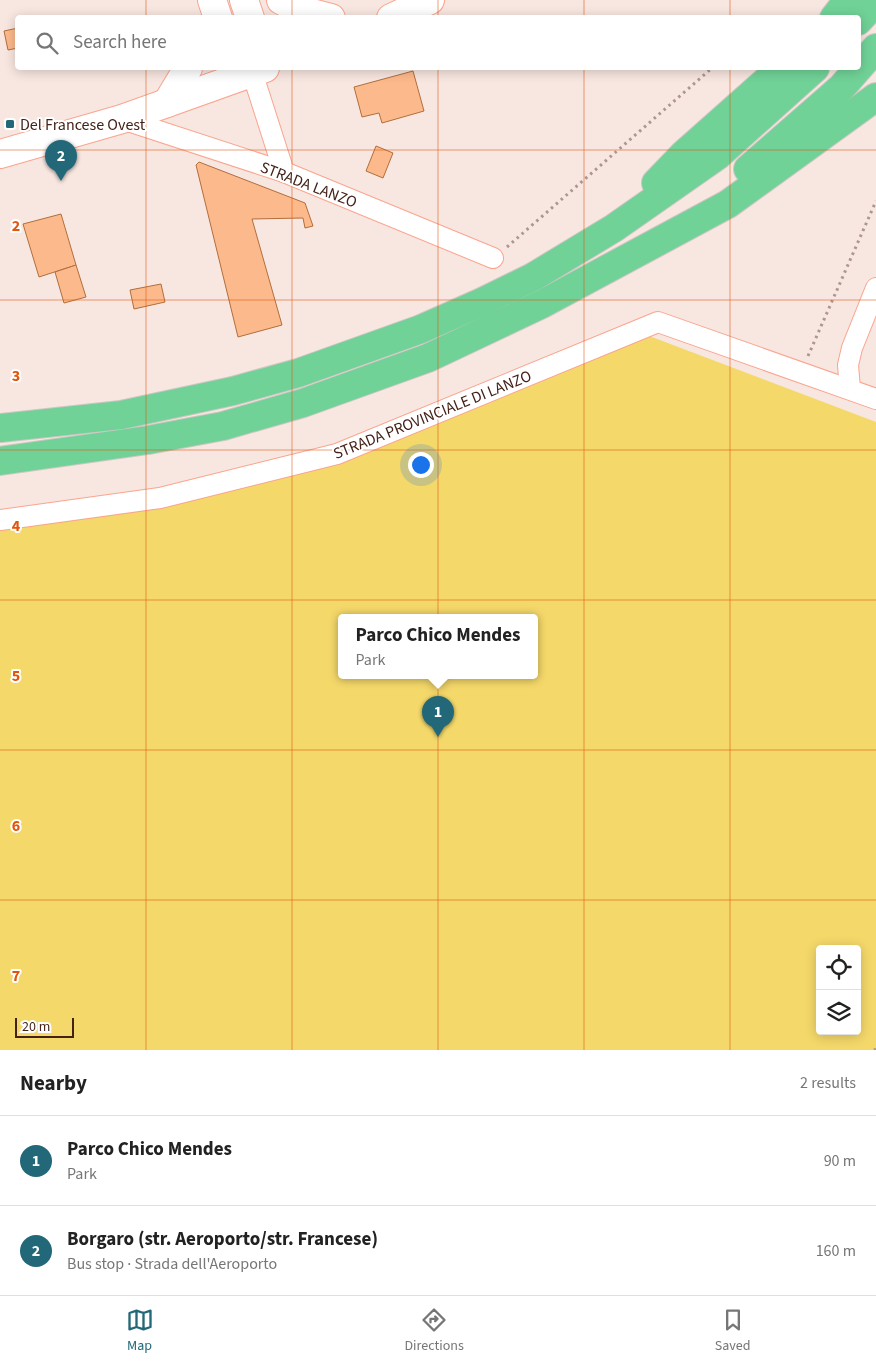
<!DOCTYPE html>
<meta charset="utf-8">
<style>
body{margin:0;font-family:"Source Sans 3",sans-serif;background:#f2f2f2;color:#222}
.controls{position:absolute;right:15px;bottom:15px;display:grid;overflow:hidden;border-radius:5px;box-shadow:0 2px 12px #0003}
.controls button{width:45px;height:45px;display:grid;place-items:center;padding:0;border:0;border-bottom:1px solid #e0e0e0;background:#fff;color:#222;font:25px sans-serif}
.scale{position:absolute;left:15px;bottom:12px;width:59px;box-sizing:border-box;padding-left:5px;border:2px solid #442219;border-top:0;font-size:14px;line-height:18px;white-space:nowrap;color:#442219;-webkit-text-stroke:4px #fff;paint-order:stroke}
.you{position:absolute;left:420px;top:464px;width:18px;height:18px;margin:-12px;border:4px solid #fff;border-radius:50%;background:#1a73e8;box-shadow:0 0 0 8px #1a73e833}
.badge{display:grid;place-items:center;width:32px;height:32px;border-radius:50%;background:#226878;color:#fff;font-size:16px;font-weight:700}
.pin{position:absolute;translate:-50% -41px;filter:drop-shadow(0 1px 2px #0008)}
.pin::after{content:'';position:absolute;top:26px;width:18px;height:15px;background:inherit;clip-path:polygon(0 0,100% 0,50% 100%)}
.popup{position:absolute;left:338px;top:614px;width:200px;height:65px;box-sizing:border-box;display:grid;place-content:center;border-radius:5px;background:#fff;filter:drop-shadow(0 1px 4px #0005);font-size:16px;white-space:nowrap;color:#767676}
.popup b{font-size:19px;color:#222}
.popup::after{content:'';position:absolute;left:50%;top:100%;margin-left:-10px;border:10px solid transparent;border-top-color:#fff}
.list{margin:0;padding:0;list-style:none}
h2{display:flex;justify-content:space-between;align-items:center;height:65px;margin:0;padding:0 20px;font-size:21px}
h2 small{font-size:16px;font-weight:400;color:#767676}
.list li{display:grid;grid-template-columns:32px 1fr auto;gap:15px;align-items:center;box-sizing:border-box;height:90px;padding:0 20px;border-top:1px solid #e0e0e0}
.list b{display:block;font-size:19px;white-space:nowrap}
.list p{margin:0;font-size:16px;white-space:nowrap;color:#767676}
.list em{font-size:16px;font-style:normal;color:#767676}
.icon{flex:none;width:28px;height:28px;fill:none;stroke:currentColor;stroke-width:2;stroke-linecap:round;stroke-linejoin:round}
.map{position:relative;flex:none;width:876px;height:1050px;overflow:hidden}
.search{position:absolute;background:#fff;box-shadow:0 2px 12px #0003;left:15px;right:15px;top:15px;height:55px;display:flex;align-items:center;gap:12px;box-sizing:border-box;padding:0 18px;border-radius:5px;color:#767676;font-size:19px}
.sheet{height:245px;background:#fff}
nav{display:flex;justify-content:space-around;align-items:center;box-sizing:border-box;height:70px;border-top:1px solid #e0e0e0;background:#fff;font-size:14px;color:#767676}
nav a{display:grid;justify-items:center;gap:2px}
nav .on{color:#226878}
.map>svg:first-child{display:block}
.green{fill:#f4d86a;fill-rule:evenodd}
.building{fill:#fcb98b;stroke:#b26e3b}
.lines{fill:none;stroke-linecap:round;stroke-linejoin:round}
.street-casing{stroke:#fba48d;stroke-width:22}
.secondary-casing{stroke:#fba48d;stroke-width:30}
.highway-casing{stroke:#cec6c3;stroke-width:30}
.path{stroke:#ae968f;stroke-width:3;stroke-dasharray:2.5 4;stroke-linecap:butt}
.street{stroke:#fff;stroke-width:20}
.secondary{stroke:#fff;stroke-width:28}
.highway{stroke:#70d297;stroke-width:28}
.grid{fill:none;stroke:#e0560d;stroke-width:1;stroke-opacity:0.55}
.poi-dot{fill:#226878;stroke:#fff;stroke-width:2}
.labels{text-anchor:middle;stroke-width:4;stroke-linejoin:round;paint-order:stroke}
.poi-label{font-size:16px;fill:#442219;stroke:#fff;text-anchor:start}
.street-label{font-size:16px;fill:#442219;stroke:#fff}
.grid-label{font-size:16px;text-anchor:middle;font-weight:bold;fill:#e0560d;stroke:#fff;stroke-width:4;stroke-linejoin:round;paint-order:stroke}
</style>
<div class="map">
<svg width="876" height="1050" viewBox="0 0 876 1050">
<rect width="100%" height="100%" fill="#f8e6e0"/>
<path class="green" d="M644,334L876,422V1050H0V525L395,436ZM342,618H534V676H342ZM820,949H857V1031H820Z"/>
<g class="building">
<path d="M18,28V48L8,50L4,31Z"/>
<path d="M413,71L424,111L382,123L379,113L362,117L354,87Z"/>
<path d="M376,146L393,153L383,178L366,171Z"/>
<path d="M199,162L305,203L313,226L305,228L303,218L252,219L282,325L238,337L196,165Z"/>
<path d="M61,214L76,265L39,277L23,224Z"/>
<path d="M76,265L86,297L64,303L55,272Z"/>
<path d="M161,284L165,302L134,309L130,290Z"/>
</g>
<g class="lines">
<g class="street-casing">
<g id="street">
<path d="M252,72L284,172"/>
<path d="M122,119L284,172L493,258"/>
<path d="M850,389L848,365L852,348L876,288"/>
<path d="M0,520L160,498L337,454L658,322L876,399"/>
</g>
</g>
<g class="secondary-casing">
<g id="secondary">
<path d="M212,0L218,18"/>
<path d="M244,0L250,18"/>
<path d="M281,0L300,10L331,18"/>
<path d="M391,18L430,0"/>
<path d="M167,103L188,68"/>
<path d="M0,154L122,119L265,68"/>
</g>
</g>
<g class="highway-casing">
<g id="highway">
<path d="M834,18L848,0"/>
<path d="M858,21L876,2"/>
<path d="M748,169L842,87L876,48"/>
<path d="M656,183L684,154L781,68"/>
<path d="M0,428L121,415L233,391L298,373L421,329L482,302L533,277L614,228L717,156L815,68"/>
<path d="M0,461L148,440L223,426L303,403L428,358L542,304L728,204L876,97"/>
</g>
</g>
<g class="path">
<path d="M507,247L712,68"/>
<path d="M808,356L876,201"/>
<path d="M874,1050L876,1049"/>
</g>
<use href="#street" class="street"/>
<use href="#secondary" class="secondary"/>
<use href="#highway" class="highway"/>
</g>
<path class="grid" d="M146,0V18M292,0V18M438,0V18M584,0V18M730,0V18M146,68V1050M292,68V1050M438,68V1050M584,68V1050M730,68V1050M0,150H876M0,300H876M0,450H876M0,600H876M0,750H876M0,900H876"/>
<rect class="poi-dot" x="5" y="119" width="10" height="10" rx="2.5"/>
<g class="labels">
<g class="poi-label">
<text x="20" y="130">Del Francese Ovest</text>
</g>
<g class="street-label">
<text transform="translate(309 184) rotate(21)" y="6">STRADA LANZO</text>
<text transform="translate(432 414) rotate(-22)" y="6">STRADA PROVINCIALE DI LANZO</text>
</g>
</g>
<g class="grid-label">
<text x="16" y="231">2</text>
<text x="16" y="381">3</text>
<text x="16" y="531">4</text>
<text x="16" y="681">5</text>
<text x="16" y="831">6</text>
<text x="16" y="981">7</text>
</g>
</svg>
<div class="controls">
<button><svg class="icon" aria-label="locate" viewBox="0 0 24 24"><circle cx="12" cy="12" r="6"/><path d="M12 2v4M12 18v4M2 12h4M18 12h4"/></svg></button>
<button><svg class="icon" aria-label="layers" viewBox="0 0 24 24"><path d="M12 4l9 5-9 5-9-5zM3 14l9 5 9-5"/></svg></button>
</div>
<div class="scale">20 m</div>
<div class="you"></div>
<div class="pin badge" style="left:438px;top:737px">1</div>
<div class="popup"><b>Parco Chico Mendes</b>Park</div>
<div class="pin badge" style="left:61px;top:181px">2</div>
<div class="search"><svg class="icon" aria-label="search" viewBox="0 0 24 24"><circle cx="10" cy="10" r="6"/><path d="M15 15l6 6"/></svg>Search here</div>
</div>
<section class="sheet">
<h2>Nearby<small>2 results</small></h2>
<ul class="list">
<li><span class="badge">1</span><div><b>Parco Chico Mendes</b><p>Park</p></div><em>90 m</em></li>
<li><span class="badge">2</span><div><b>Borgaro (str. Aeroporto/str. Francese)</b><p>Bus stop · Strada dell'Aeroporto</p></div><em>160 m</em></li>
</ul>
</section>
<nav>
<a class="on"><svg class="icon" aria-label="map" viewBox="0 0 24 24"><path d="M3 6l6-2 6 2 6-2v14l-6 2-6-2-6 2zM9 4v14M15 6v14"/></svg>Map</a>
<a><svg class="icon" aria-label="directions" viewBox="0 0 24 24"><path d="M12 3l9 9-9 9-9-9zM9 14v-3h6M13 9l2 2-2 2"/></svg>Directions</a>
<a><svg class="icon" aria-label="saved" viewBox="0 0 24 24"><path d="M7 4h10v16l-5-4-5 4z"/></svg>Saved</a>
</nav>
